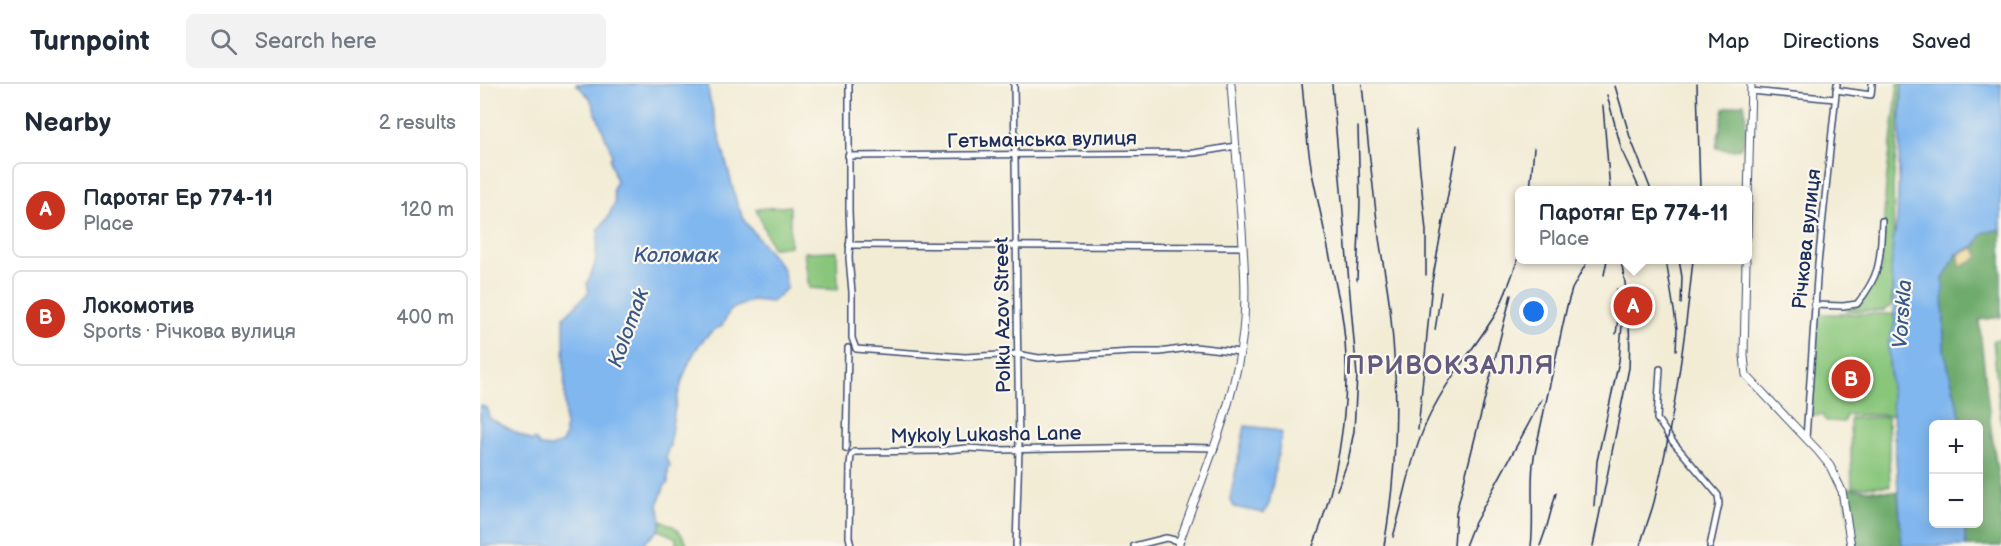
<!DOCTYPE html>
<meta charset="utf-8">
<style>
body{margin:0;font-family:"Balsamiq Sans",sans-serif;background:#f2f2f3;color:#1f2937}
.controls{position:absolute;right:18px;bottom:18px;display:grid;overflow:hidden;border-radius:9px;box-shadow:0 3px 15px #0003}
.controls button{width:54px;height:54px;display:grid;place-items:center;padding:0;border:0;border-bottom:2px solid #e0e1e3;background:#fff;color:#1f2937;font:30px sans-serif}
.you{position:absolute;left:1054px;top:228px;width:21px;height:21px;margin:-15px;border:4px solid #fff;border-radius:50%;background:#1a73e8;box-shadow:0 0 0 9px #1a73e833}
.badge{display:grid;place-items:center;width:39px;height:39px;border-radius:50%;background:#c8321e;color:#fff;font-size:20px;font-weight:700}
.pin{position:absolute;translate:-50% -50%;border:3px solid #fff;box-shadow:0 2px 6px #0006}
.popup{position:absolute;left:1035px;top:102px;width:237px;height:78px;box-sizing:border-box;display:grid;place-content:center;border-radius:9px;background:#fff;filter:drop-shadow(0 2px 4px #0005);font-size:20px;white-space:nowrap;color:#747a83}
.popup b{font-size:22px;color:#1f2937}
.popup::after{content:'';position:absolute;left:50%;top:100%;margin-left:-12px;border:12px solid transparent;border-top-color:#fff}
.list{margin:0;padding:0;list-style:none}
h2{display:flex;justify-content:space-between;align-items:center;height:78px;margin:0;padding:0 24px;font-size:26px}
h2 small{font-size:20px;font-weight:400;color:#747a83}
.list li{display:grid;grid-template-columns:39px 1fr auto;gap:18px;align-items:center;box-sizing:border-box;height:96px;margin:0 12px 12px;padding:0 12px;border:2px solid #e0e1e3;border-radius:9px}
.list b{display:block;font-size:22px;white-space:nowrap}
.list p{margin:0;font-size:20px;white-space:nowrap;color:#747a83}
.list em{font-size:20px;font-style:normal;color:#747a83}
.icon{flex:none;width:33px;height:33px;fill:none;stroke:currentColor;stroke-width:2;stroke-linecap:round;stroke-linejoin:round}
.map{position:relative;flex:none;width:1521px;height:462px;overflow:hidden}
header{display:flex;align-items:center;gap:36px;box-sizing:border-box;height:84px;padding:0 30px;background:#fff;border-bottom:2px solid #e0e1e3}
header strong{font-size:28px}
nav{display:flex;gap:33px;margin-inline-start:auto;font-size:21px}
.search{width:420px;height:54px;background:#f2f2f3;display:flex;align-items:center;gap:15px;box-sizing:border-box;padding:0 21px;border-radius:9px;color:#747a83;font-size:22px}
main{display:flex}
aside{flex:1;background:#fff}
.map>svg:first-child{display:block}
.green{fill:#89c67c;stroke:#527a6d;stroke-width:1.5}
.forest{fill:#6eab6c;stroke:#446d65;stroke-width:1.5}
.sand{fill:#eeda9e;stroke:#84847e;stroke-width:1.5}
.water{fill:#80b7ef;stroke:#4e73a6;stroke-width:1.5}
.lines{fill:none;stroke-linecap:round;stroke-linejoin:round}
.minor-casing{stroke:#3b4b70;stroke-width:8}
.tertiary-casing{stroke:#3b4b70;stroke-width:9}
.minor{stroke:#fff;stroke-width:5}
.tertiary{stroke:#fff;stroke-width:7}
.rail{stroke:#1b2f5e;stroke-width:1.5}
.labels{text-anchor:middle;stroke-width:4.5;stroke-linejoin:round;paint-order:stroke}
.street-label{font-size:20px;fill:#1b2f5e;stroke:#fbf7ec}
.water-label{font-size:21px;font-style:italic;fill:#39588a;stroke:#fbf7ec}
.district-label{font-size:26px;font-weight:bold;letter-spacing:1.5px;fill:#605980;stroke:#fbf7ec}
</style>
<header>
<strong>Turnpoint</strong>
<div class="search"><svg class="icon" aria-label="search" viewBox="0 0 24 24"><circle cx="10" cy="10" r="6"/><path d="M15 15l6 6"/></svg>Search here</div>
<nav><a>Map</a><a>Directions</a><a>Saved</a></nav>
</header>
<main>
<aside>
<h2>Nearby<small>2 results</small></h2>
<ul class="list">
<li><span class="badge">A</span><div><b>Паротяг Ер 774-11</b><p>Place</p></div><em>120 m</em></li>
<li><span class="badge">B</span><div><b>Локомотив</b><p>Sports · Річкова вулиця</p></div><em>400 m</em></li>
</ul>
</aside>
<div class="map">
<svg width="1521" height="462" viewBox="0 0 1521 462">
<rect width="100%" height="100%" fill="#fbf7ec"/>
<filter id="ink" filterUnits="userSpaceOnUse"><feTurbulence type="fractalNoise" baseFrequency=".0167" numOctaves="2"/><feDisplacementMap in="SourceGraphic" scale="12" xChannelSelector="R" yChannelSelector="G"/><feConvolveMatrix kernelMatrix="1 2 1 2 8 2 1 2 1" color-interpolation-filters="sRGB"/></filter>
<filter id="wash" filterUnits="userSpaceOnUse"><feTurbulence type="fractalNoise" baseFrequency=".008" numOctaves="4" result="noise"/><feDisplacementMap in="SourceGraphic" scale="24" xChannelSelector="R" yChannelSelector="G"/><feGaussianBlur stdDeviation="1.35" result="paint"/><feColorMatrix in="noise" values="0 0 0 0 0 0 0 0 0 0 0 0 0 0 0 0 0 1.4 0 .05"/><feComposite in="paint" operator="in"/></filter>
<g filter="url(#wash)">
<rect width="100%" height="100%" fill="#f2ecd5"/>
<g class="green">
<path d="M1418,0H1422L1413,103L1414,186L1411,222L1403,227H1367L1381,219L1401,184L1406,100Z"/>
<path d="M310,122V162L292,164L276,125Z"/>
<path d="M357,167L358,206L329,204L324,168Z"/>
<path d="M1338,230H1414L1415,239L1408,260L1413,331H1366L1364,338L1346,337L1342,331H1329Z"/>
<path d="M1521,255V340L1513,256Z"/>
<path d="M1408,333L1410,402L1372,403L1370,334Z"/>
<path d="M181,437C196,441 201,448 208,462H196V454L179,446Z"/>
</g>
<g class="forest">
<path d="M1264,19C1266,28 1266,35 1266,44C1265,67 1258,69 1236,64L1244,24Z"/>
<path d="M1521,145V233L1499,236L1511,345L1521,411V462H1486L1484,440H1498V340H1482L1464,266L1463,195L1477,170L1495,162L1503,149Z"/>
<path d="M1364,404L1418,408L1422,462H1374Z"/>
</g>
<path class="sand" d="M1494,164L1499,173L1480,182L1479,170Z"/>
<g class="water">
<path d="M96,0H228L229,12L257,120L266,139L303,185L307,204L292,218L272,216L250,226L242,242C205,256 192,328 190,363L188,364L186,376L189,378L190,383L188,384V400L185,401L178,420L181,437L179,446L161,462H0V321L8,325L9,334L52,357L55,355L60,362L71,363L82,359L85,352L84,233L109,208L107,200L115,180L119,144L127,135L135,118L133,106L136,97L130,76L132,70L110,14Z"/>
<path d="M1422,0H1521V145L1503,149L1495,162L1477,170L1463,195L1464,266L1482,340H1454V440H1484L1486,462H1422L1408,260L1415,239L1411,189L1413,158L1417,137Z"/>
<path d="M765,342L792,345L802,349L789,420L784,429L754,423L750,415Z"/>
</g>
</g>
<g filter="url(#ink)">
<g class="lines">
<g class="minor-casing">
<g id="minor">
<path d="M369,0V127L370,152L369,174L372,208V254L376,265L485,273L537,270L559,274L651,268H680L715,263L760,268"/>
<path d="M534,0L539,365L536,462"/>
<path d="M1356,6L1391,11L1392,0"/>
<path d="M1271,7L1355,15"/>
<path d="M368,72L714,69L756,62"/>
<path d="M369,161L763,163"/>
<path d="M1334,221L1363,222L1377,220C1402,189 1400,175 1402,137"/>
<path d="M1180,285L1177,335L1193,358L1238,411L1239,420L1230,462"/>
<path d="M1326,354L1338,180L1357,0"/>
<path d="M366,365L368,264"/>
<path d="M371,462L369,453L370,381L371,372L374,368L457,367L487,364L519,366L682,363L735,364"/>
<path d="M654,462L686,454L699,457"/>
</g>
</g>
<g class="tertiary-casing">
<g id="tertiary">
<path d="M1267,153L1271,0"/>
<path d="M1266,176L1264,272L1266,291L1338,367L1350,382L1362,407L1371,462"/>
<path d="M698,462C721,396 750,332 761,263C768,220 764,175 761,132C758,88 754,44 751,0"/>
</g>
</g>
<use href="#minor" class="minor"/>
<use href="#tertiary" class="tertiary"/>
<g class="rail">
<path d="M822,0L828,62L832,89L861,225C874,299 861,392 833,462"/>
<path d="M852,0L877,292L874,347L868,377L857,406"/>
<path d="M882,0C887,51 893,103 899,154C903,181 909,208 911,235C919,310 917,387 904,462"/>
<path d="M1217,0L1220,106"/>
<path d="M1135,2L1150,53L1171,106"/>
<path d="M1127,11L1142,67L1160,106"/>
<path d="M1123,22L1130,106"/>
<path d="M936,46L946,147V191"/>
<path d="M1050,106L1054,64"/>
<path d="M1186,176L1197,245L1196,266"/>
<path d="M1199,176L1202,193L1201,220"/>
<path d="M1124,191L1127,176"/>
<path d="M877,196L880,120L878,43"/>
<path d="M955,246L961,208"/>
<path d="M1136,250L1138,234L1137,205"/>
<path d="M938,346L952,198L977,61"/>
<path d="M1114,422L1117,377L1139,277L1142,241"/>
<path d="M913,453C925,413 931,369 950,331C967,295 994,265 1015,231C1026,212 1032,192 1039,171"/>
<path d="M974,462L976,429L1031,211"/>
<path d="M985,462L992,444L1062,315"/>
<path d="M1051,462C1055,432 1049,402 1054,373L1087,222L1092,205L1108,176"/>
<path d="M1060,462L1067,442L1076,409"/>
<path d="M1113,462L1149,284C1151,248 1148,210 1141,176"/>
<path d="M1160,462C1164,447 1170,433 1174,418C1194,338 1205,257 1213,176"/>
</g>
</g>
</g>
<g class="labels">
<g class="street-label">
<text transform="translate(562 55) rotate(-1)" y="7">Гетьманська вулиця</text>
<text transform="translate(1326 155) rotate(-84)" y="7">Річкова вулиця</text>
<text transform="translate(522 231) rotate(-91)" y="7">Polku Azov Street</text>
<text transform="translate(506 350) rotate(-1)" y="7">Mykoly Lukasha Lane</text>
</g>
<g class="water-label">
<text x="196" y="178">Коломак</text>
<text transform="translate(1422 230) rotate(-86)" y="7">Vorskla</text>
<text transform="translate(148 244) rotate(-70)" y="7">Kolomak</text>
</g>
<g class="district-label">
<text x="970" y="290">ПРИВОКЗАЛЛЯ</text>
</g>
</g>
</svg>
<div class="controls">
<button>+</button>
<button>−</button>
</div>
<div class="you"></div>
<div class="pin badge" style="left:1153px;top:222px">A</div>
<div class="popup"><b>Паротяг Ер 774-11</b>Place</div>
<div class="pin badge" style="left:1371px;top:295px">B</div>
</div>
</main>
